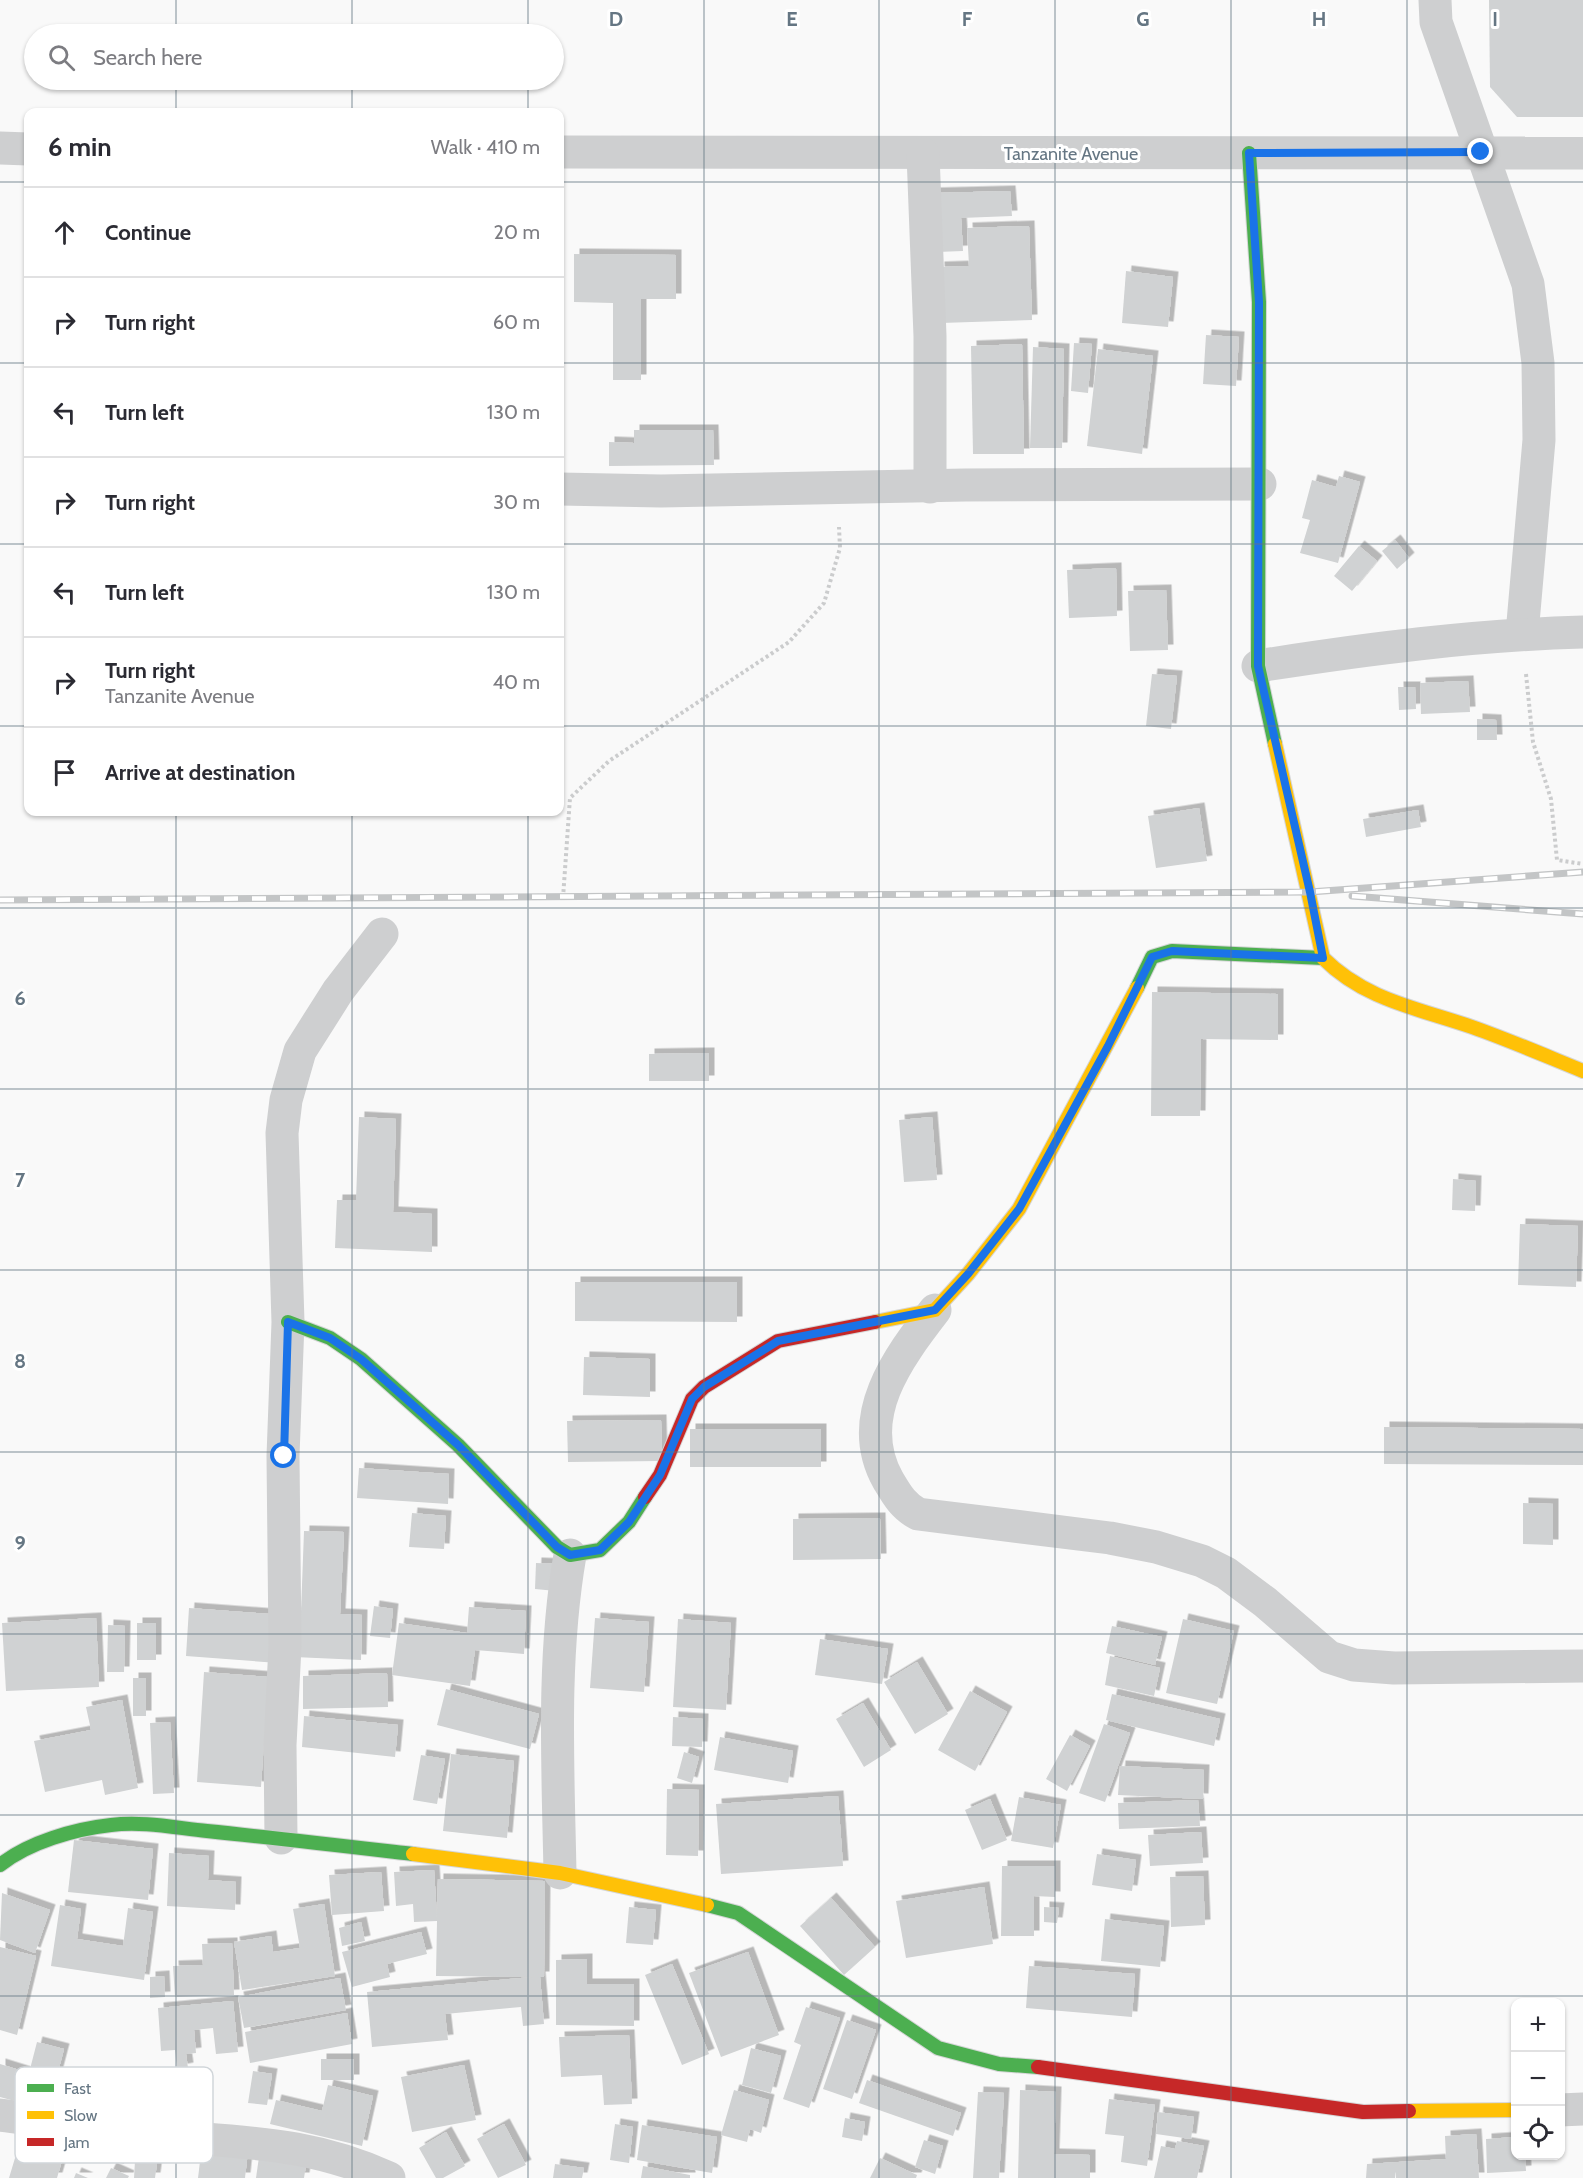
<!DOCTYPE html>
<meta charset="utf-8">
<style>
body{margin:0;font-family:Cabin,sans-serif;background:#f2f2f3;color:#2b2b33}
.controls{position:absolute;right:18px;bottom:18px;display:grid;overflow:hidden;border-radius:12px;box-shadow:0 2px 4px #0004}
.controls button{width:54px;height:54px;display:grid;place-items:center;padding:0;border:0;border-bottom:2px solid #e1e1e2;background:#fff;color:#2b2b33;font:30px sans-serif}
.stop{position:absolute;width:18px;height:18px;margin:-14px;border:4px solid #1a73e8;border-radius:50%;background:#fff}
.stop.end{background:#1a73e8;border-color:#fff;box-shadow:0 2px 6px #0008}
.list{margin:0;padding:0;list-style:none}
h2{display:flex;justify-content:space-between;align-items:center;height:78px;margin:0;padding:0 24px;font-size:26px}
h2 small{font-size:20px;font-weight:400;color:#7c7c81}
.list li{display:grid;grid-template-columns:39px 1fr auto;gap:18px;align-items:center;box-sizing:border-box;height:90px;padding:0 24px;border-top:2px solid #e1e1e2}
.list b{display:block;font-size:22px;white-space:nowrap}
.list p{margin:0;font-size:20px;white-space:nowrap;color:#7c7c81}
.list em{font-size:20px;font-style:normal;color:#7c7c81}
.icon{flex:none;width:33px;height:33px;fill:none;stroke:currentColor;stroke-width:2;stroke-linecap:round;stroke-linejoin:round}
.map{position:relative;flex:none;width:1583px;height:2178px;overflow:hidden}
.search{position:absolute;background:#fff;box-shadow:0 2px 4px #0004;left:24px;top:24px;width:540px;height:66px;display:flex;align-items:center;gap:15px;box-sizing:border-box;padding:0 21px;border-radius:33px;color:#7c7c81;font-size:22px}
.panel{position:absolute;background:#fff;box-shadow:0 2px 4px #0004;left:24px;top:108px;width:540px;height:708px;border-radius:12px}
.map>svg:first-child{display:block}
.building{fill:#d0d2d3;filter:url(#shadow)}
.lines{fill:none;stroke-linecap:round;stroke-linejoin:round}
.fast-casing{stroke:#d5d6d7;stroke-width:16}
.slow-casing{stroke:#d5d6d7;stroke-width:16}
.jam-casing{stroke:#d5d6d7;stroke-width:16}
.path{stroke:#cbcccd;stroke-width:4;stroke-dasharray:3 3;stroke-linecap:butt}
.street{stroke:#cecfd0;stroke-width:33}
.fast{stroke:#4caf50;stroke-width:14}
.slow{stroke:#ffc107;stroke-width:14}
.jam{stroke:#c62828;stroke-width:14}
.rail-casing{stroke:#c3c5c6;stroke-width:7}
.rail{stroke:#fff;stroke-width:4.5;stroke-dasharray:14;stroke-linecap:butt}
.route{stroke:#1a73e8;stroke-width:8}
.grid{fill:none;stroke:#657683;stroke-width:1.5;stroke-opacity:0.55}
.labels{text-anchor:middle;stroke-width:6;stroke-linejoin:round;paint-order:stroke}
.street-label{font-size:18px;fill:#657683;stroke:#fff}
.key{fill:#fff;stroke:#d1d6da;stroke-width:1.5}
.key-label{font-size:16px;fill:#657683}
.grid-label{font-size:20px;text-anchor:middle;font-weight:bold;fill:#657683;stroke:#fff;stroke-width:6;stroke-linejoin:round;paint-order:stroke}
</style>
<div class="map">
<svg width="1583" height="2178" viewBox="0 0 1583 2178">
<defs>
<filter id="shadow"><feDropShadow dx="5.5" dy="-5.5" stdDeviation="0" flood-color="#0004"/></filter>
</defs>
<rect width="100%" height="100%" fill="#f9f9f9"/>
<g class="building">
<path d="M1489,0H1583V117H1517L1490,87Z"/>
<path d="M1010,191L1012,216L961,218L963,251L937,252L934,193Z"/>
<path d="M1029,226L1032,320L941,323L939,267L969,266L967,228Z"/>
<path d="M574,254L676,255V299H641V380H613V303L574,302Z"/>
<path d="M1126,271L1173,277L1168,327L1122,323Z"/>
<path d="M1206,335L1239,337L1236,386L1203,384Z"/>
<path d="M1074,343L1092,344L1088,393L1071,391Z"/>
<path d="M1022,344L1024,454H973L971,346Z"/>
<path d="M1033,347L1064,349L1062,448H1030Z"/>
<path d="M1098,349L1153,356L1142,454L1087,446Z"/>
<path d="M634,430H713L714,465L609,466V442L634,443Z"/>
<path d="M1339,476L1360,482L1338,563L1300,553L1310,520L1302,518L1312,480L1336,487Z"/>
<path d="M1395,540L1409,558L1397,569L1382,551Z"/>
<path d="M1359,546L1377,561L1352,591L1334,576Z"/>
<path d="M1116,568L1117,616L1069,618L1067,570Z"/>
<path d="M1166,590L1168,650L1130,651L1128,591Z"/>
<path d="M1152,674L1177,676L1171,729L1146,726Z"/>
<path d="M1468,681L1470,712L1421,714L1420,683Z"/>
<path d="M1398,687H1415L1416,709L1399,710Z"/>
<path d="M1477,719L1496,720L1497,740H1477Z"/>
<path d="M1199,808L1207,861L1156,868L1148,816Z"/>
<path d="M1418,810L1421,827L1366,837L1363,819Z"/>
<path d="M1152,992L1278,994V1040L1201,1039L1200,1116H1151Z"/>
<path d="M709,1053V1081H649V1054Z"/>
<path d="M359,1117L396,1119L393,1212L432,1214V1252L335,1248L337,1200H356Z"/>
<path d="M932,1117L937,1180L904,1182L899,1120Z"/>
<path d="M1453,1179L1476,1181L1475,1211L1452,1210Z"/>
<path d="M1520,1224L1578,1226L1576,1287L1518,1285Z"/>
<path d="M575,1282H737V1322L575,1321Z"/>
<path d="M584,1357L650,1359V1397L583,1395Z"/>
<path d="M661,1420L662,1461L568,1462L567,1421Z"/>
<path d="M1384,1427L1583,1429V1465L1384,1464Z"/>
<rect x="690" y="1429" width="131" height="38"/>
<path d="M359,1468L449,1474L448,1504L357,1498Z"/>
<path d="M1523,1503L1553,1504V1545L1523,1544Z"/>
<path d="M412,1513L446,1516L444,1549L409,1547Z"/>
<path d="M880,1518L881,1559L793,1560V1519Z"/>
<path d="M304,1531L344,1532L340,1614L362,1615L361,1660L294,1657L296,1612H301Z"/>
<path d="M536,1563L558,1564L556,1591L535,1589Z"/>
<path d="M374,1606L393,1609L390,1638L370,1636Z"/>
<path d="M469,1607L526,1611L524,1654L475,1650L470,1686L392,1675L399,1623L467,1633Z"/>
<path d="M189,1608L282,1615L278,1663L186,1656Z"/>
<path d="M96,1618L99,1687L6,1691L2,1623Z"/>
<path d="M595,1618L649,1622L644,1692L590,1688Z"/>
<path d="M678,1619L731,1623L726,1710L673,1707Z"/>
<path d="M1183,1619L1234,1631L1217,1704L1166,1693Z"/>
<rect x="137" y="1623" width="19" height="37"/>
<path d="M108,1625L125,1626L124,1672H107Z"/>
<path d="M1112,1626L1162,1637L1155,1665L1106,1653Z"/>
<path d="M820,1639L888,1649L882,1684L815,1675Z"/>
<path d="M1110,1656L1160,1668L1154,1696L1105,1685Z"/>
<path d="M917,1662L948,1714L915,1734L884,1682Z"/>
<path d="M204,1672L268,1677L261,1787L197,1782Z"/>
<path d="M387,1673L388,1707L303,1709V1676Z"/>
<rect x="133" y="1678" width="13" height="38"/>
<path d="M446,1689L539,1714L530,1749L437,1725Z"/>
<path d="M970,1691L1007,1712L975,1771L938,1750Z"/>
<path d="M1112,1694L1220,1719L1214,1746L1106,1720Z"/>
<path d="M122,1700L138,1788L105,1795L102,1780L45,1792L34,1741L91,1730L86,1707Z"/>
<path d="M863,1703L891,1750L864,1767L836,1719Z"/>
<path d="M304,1716L398,1725L395,1757L302,1747Z"/>
<path d="M673,1717L703,1719L702,1747L672,1746Z"/>
<path d="M170,1722L174,1793L153,1794L150,1723Z"/>
<path d="M1104,1724L1130,1733L1105,1802L1079,1793Z"/>
<path d="M1070,1735L1090,1746L1067,1791L1046,1779Z"/>
<path d="M720,1737L793,1751L788,1783L714,1770Z"/>
<path d="M684,1752L699,1757L692,1783L677,1778Z"/>
<path d="M451,1754L514,1761L507,1838L443,1831Z"/>
<path d="M421,1755L445,1759L437,1804L413,1800Z"/>
<path d="M1120,1766L1204,1770L1203,1799L1118,1795Z"/>
<path d="M667,1789L699,1790L698,1856L666,1855Z"/>
<path d="M838,1796L843,1866L721,1874L716,1804Z"/>
<path d="M1019,1797L1061,1805L1053,1848L1011,1841Z"/>
<path d="M990,1799L1007,1840L982,1850L965,1810Z"/>
<path d="M1198,1800L1200,1826L1119,1829L1118,1803Z"/>
<path d="M1201,1832L1203,1863L1150,1866L1148,1835Z"/>
<path d="M74,1840L153,1849L148,1900L68,1892Z"/>
<path d="M169,1853L209,1856L208,1880L236,1882L235,1910L167,1906Z"/>
<path d="M1097,1854L1136,1860L1132,1891L1092,1885Z"/>
<path d="M1002,1866H1055V1897L1034,1896V1936H1001Z"/>
<path d="M434,1870L437,1917L438,1879L545,1881L544,1977H540L544,2024L523,2026L521,2007L445,2014L448,2040L372,2047L367,1992L532,1977L436,1976L437,1921L414,1922L413,1904L396,1906L394,1872Z"/>
<path d="M381,1872L384,1911L332,1915L329,1875Z"/>
<path d="M1203,1876L1205,1925L1171,1927L1170,1877Z"/>
<path d="M984,1887L993,1944L906,1958L896,1901Z"/>
<path d="M2,1893L50,1910L35,1953L0,1940Z"/>
<path d="M831,1898L875,1947L844,1975L800,1926Z"/>
<path d="M324,1904L335,1976L242,1990L234,1942L271,1936L273,1952L300,1948L293,1909Z"/>
<path d="M60,1905L81,1909L77,1939L123,1946L128,1908L153,1912L144,1980L51,1966Z"/>
<path d="M629,1907L656,1910L653,1945L626,1943Z"/>
<path d="M1044,1907L1059,1908L1057,1923L1044,1922Z"/>
<path d="M1105,1919L1164,1926L1160,1967L1101,1961Z"/>
<path d="M361,1922L365,1941L342,1946L339,1928Z"/>
<path d="M421,1932L427,1954L387,1964L390,1977L352,1987L342,1952Z"/>
<path d="M232,1943L234,1995L175,1997L173,1966L203,1965L202,1944Z"/>
<path d="M0,1947L36,1956L17,2035L0,2030Z"/>
<path d="M748,1952L779,2035L721,2057L689,1973Z"/>
<path d="M587,1959V1984H634V2026L556,2025V1960Z"/>
<path d="M672,1964L709,2054L682,2065L645,1975Z"/>
<path d="M1029,1966L1135,1974L1132,2017L1026,2008Z"/>
<path d="M164,1976L165,1997L150,1998V1977Z"/>
<path d="M340,1978L346,2010L244,2028L238,1997Z"/>
<path d="M233,2001L238,2052L216,2054L213,2028L194,2030L196,2053L186,2054L188,2068L177,2070L175,2050L161,2051L158,2008Z"/>
<path d="M806,2007L840,2018L809,2108L783,2099L801,2045L794,2042Z"/>
<path d="M347,2013L352,2044L250,2063L245,2032Z"/>
<path d="M847,2020L876,2030L852,2099L823,2089Z"/>
<path d="M629,2035L632,2104L604,2105L602,2075L561,2077L559,2037Z"/>
<path d="M37,2042L64,2049L48,2110L0,2097V2064L29,2073Z"/>
<path d="M751,2048L781,2056L771,2093L742,2085Z"/>
<rect x="321" y="2059" width="33" height="21"/>
<path d="M464,2065L476,2120L412,2132L401,2077Z"/>
<path d="M253,2071L272,2074L267,2105L248,2103Z"/>
<path d="M867,2080L961,2113L953,2136L859,2103Z"/>
<path d="M328,2085L373,2096L362,2146L270,2124L276,2100L322,2111Z"/>
<path d="M734,2090L769,2100L761,2133L750,2129L747,2142L721,2135Z"/>
<path d="M1020,2090L1056,2092L1054,2154L1090,2155V2178H1018Z"/>
<path d="M978,2092L1004,2093L999,2178H973Z"/>
<path d="M1109,2099L1155,2105L1147,2166L1121,2162L1124,2136L1105,2134Z"/>
<path d="M1158,2112L1194,2117L1191,2139L1156,2134Z"/>
<path d="M845,2118L865,2122L862,2141L842,2137Z"/>
<path d="M504,2124L526,2165L498,2178L477,2139Z"/>
<path d="M615,2124L633,2127L629,2163L610,2160Z"/>
<path d="M642,2125L717,2137L712,2173L637,2160Z"/>
<path d="M100,2131L130,2138L124,2164L94,2157Z"/>
<path d="M446,2132L465,2166L443,2178H436L419,2148Z"/>
<path d="M1476,2134L1479,2178H1396L1395,2170V2178H1366L1367,2164L1446,2159L1445,2136Z"/>
<path d="M1516,2137V2156H1525L1526,2171L1487,2173L1486,2139Z"/>
<path d="M924,2140L943,2146L935,2174L915,2167Z"/>
<path d="M1177,2141L1204,2146L1197,2178H1154L1161,2146L1175,2149Z"/>
<path d="M37,2142L65,2150L57,2178H9L18,2148L35,2152Z"/>
<path d="M202,2145L248,2150L245,2178H198Z"/>
<path d="M259,2157L306,2165L304,2178H256Z"/>
<path d="M880,2158L917,2175L916,2178H870Z"/>
<path d="M135,2161L157,2163L155,2178H134Z"/>
<path d="M555,2164L584,2168L582,2178H553Z"/>
<path d="M643,2166L690,2175V2178H641Z"/>
<path d="M111,2168L129,2176L128,2178H106Z"/>
<path d="M76,2173L88,2178H74Z"/>
</g>
<g class="lines">
<g class="fast-casing">
<g id="fast">
<path d="M1249,153L1259,302L1258,666L1275,744"/>
<path d="M1137,988L1152,957L1172,951L1323,958"/>
<path d="M288,1322L330,1338L361,1359L458,1445L557,1547L570,1555L600,1550L629,1522L645,1497"/>
<path d="M0,1865C29,1842 75,1829 111,1825C143,1821 176,1828 207,1831C276,1838 344,1846 413,1854"/>
<path d="M707,1905L738,1913L938,2048L999,2064L1038,2067"/>
</g>
</g>
<g class="slow-casing">
<g id="slow">
<path d="M1275,744L1323,958C1365,1000 1417,1008 1472,1027C1509,1040 1546,1056 1583,1071"/>
<path d="M875,1322L935,1310L968,1274L1019,1209L1137,988"/>
<path d="M413,1854L560,1873L707,1905"/>
<path d="M1409,2111L1516,2110"/>
</g>
</g>
<g class="jam-casing">
<g id="jam">
<path d="M645,1497L660,1475L692,1399L704,1387L778,1341L875,1322"/>
<path d="M1038,2067L1363,2112L1409,2111"/>
</g>
</g>
<g class="path">
<path d="M1526,674L1533,742L1551,799L1557,860L1583,864"/>
<path d="M563,898L570,798L609,761L789,642L824,603L840,548L839,527"/>
</g>
<g class="street">
<path d="M1435,0L1436,22L1528,284L1538,363L1539,440L1522,634"/>
<path d="M0,148L28,149"/>
<path d="M560,152L1583,153"/>
<path d="M923,154L930,336V487"/>
<path d="M560,489L661,491L965,485L1260,484"/>
<path d="M1258,666C1366,649 1474,635 1583,632"/>
<path d="M935,1310C898,1358 853,1417 888,1480C897,1495 903,1506 918,1514L1110,1538L1156,1547L1202,1561L1226,1573L1265,1602L1329,1657L1354,1665L1394,1668L1583,1666"/>
<path d="M281,1838L280,1745L285,1646L283,1456L288,1322L282,1133L286,1100L300,1051L338,991L382,934"/>
<path d="M560,1873C558,1767 552,1659 570,1555"/>
<path d="M1560,2110L1583,2109"/>
<path d="M0,2115C56,2122 113,2130 169,2136C250,2143 313,2143 389,2178"/>
</g>
<use href="#fast" class="fast"/>
<use href="#slow" class="slow"/>
<use href="#jam" class="jam"/>
<g class="rail-casing">
<g id="rail">
<path d="M1352,896L1583,914"/>
<path d="M0,900L1310,892L1583,872"/>
</g>
</g>
<use href="#rail" class="rail"/>
</g>
<g class="lines">
<path class="route" d="M284,1456L288,1322L330,1338L361,1359L458,1445L557,1547L570,1555L600,1550L629,1522L660,1475L692,1399L704,1387L778,1341L935,1310L968,1274L1019,1209L1108,1046L1152,957L1172,951L1323,958L1310,892L1258,666L1259,302L1249,153L1481,152"/>
</g>
<path class="grid" d="M176,0V34M352,0V34M528,0V34M704,0V2178M879,0V2178M1055,0V2178M1231,0V2178M1407,0V2178M176,80V112M352,80V112M528,80V112M0,182H28M560,182H1583M0,363H28M560,363H1583M0,544H28M560,544H1583M0,726H28M560,726H1583M176,812V2178M352,812V2178M528,812V2178M0,908H1583M0,1089H1583M0,1270H1583M0,1452H1583M0,1634H1583M0,1815H1583M0,1996H1583"/>
<g class="labels">
<g class="street-label">
<text x="1071" y="160">Tanzanite Avenue</text>
</g>
</g>
<rect x="15" y="2067" width="198" height="96" rx="9" class="key"/>
<rect x="27" y="2084" width="27" height="8" fill="#4caf50"/>
<rect x="27" y="2111" width="27" height="8" fill="#ffc107"/>
<rect x="27" y="2138" width="27" height="8" fill="#c62828"/>
<g class="key-label">
<text x="64" y="2094">Fast</text>
<text x="64" y="2121">Slow</text>
<text x="64" y="2148">Jam</text>
</g>
<g class="grid-label">
<text x="616" y="26">D</text>
<text x="792" y="26">E</text>
<text x="967" y="26">F</text>
<text x="1143" y="26">G</text>
<text x="1319" y="26">H</text>
<text x="1495" y="26">I</text>
<text x="20" y="1005">6</text>
<text x="20" y="1187">7</text>
<text x="20" y="1368">8</text>
<text x="20" y="1550">9</text>
</g>
</svg>
<div class="controls">
<button>+</button>
<button>−</button>
<button><svg class="icon" aria-label="locate" viewBox="0 0 24 24"><circle cx="12" cy="12" r="6"/><path d="M12 2v4M12 18v4M2 12h4M18 12h4"/></svg></button>
</div>
<div class="stop" style="left:284px;top:1456px"></div>
<div class="stop end" style="left:1481px;top:152px"></div>
<div class="search"><svg class="icon" aria-label="search" viewBox="0 0 24 24"><circle cx="10" cy="10" r="6"/><path d="M15 15l6 6"/></svg>Search here</div>
<section class="panel">
<h2>6 min<small>Walk · 410 m</small></h2>
<ul class="list">
<li><svg class="icon" aria-label="ahead" viewBox="0 0 24 24"><path d="M12 20V5M6 11l6-6 6 6"/></svg><div><b>Continue</b></div><em>20 m</em></li>
<li><svg class="icon" aria-label="right" viewBox="0 0 24 24"><path d="M7 20v-9h11M14 6l5 5-5 5"/></svg><div><b>Turn right</b></div><em>60 m</em></li>
<li><svg class="icon" aria-label="left" viewBox="0 0 24 24"><path d="M17 20v-9H6M10 6l-5 5 5 5"/></svg><div><b>Turn left</b></div><em>130 m</em></li>
<li><svg class="icon" aria-label="right" viewBox="0 0 24 24"><path d="M7 20v-9h11M14 6l5 5-5 5"/></svg><div><b>Turn right</b></div><em>30 m</em></li>
<li><svg class="icon" aria-label="left" viewBox="0 0 24 24"><path d="M17 20v-9H6M10 6l-5 5 5 5"/></svg><div><b>Turn left</b></div><em>130 m</em></li>
<li><svg class="icon" aria-label="right" viewBox="0 0 24 24"><path d="M7 20v-9h11M14 6l5 5-5 5"/></svg><div><b>Turn right</b><p>Tanzanite Avenue</p></div><em>40 m</em></li>
<li><svg class="icon" aria-label="arrive" viewBox="0 0 24 24"><path d="M6 21V4h12l-3 4 3 4H6"/></svg><div><b>Arrive at destination</b></div></li>
</ul>
</section>
</div>
